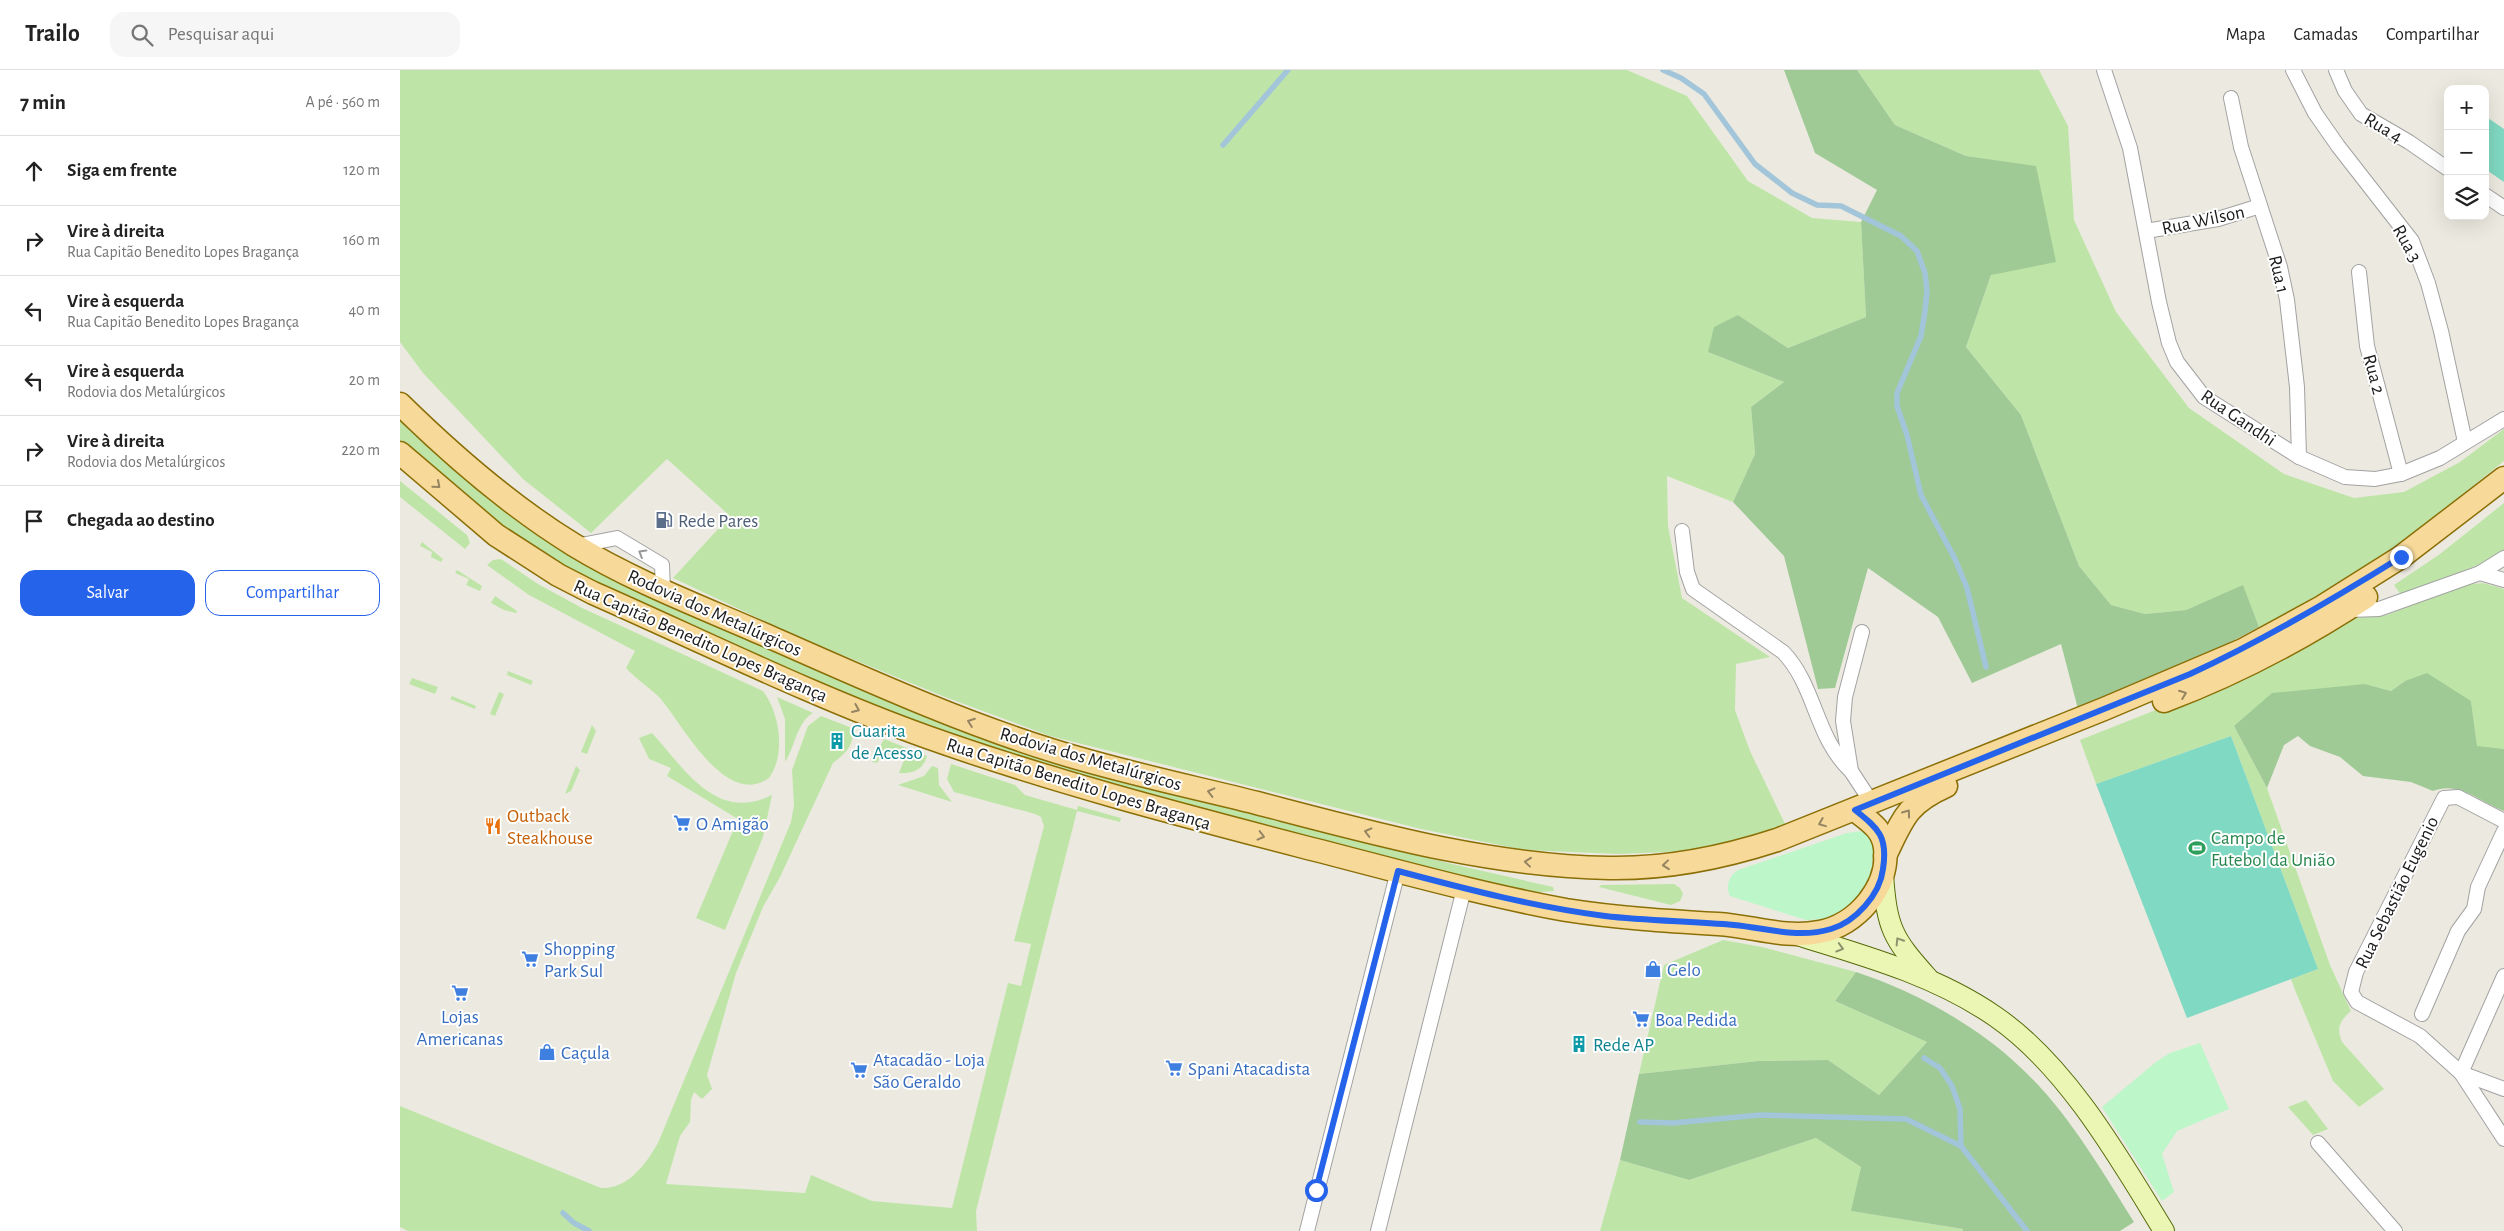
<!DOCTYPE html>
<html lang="pt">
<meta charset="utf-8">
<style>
body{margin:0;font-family:"Alegreya Sans",sans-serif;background:#f6f6f6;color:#222}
.controls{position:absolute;right:15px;top:15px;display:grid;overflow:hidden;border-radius:10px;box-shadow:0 5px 20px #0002}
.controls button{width:45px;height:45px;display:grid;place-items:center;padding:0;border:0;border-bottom:1px solid #e0e0e0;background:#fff;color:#222;font:25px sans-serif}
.stop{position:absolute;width:15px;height:15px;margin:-11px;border:4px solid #2563eb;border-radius:50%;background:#fff}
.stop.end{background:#2563eb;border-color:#fff;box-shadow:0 1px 5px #0008}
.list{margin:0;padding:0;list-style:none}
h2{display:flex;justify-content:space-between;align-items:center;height:65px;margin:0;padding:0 20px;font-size:21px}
h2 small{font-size:16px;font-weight:400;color:#767676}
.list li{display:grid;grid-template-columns:32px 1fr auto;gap:15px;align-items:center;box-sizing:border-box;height:70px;padding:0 20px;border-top:1px solid #e0e0e0}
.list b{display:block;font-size:19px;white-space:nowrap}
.list p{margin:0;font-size:16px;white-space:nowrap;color:#767676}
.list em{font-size:16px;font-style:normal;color:#767676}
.actions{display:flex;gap:10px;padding:15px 20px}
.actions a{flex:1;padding:11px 0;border:1px solid #2563eb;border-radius:15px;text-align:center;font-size:18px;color:#2563eb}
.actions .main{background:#2563eb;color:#fff}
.icon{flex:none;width:28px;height:28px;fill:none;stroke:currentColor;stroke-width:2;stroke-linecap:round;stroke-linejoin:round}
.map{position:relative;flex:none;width:2104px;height:1161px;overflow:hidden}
header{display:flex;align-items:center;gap:30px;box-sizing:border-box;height:70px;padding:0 25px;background:#fff;border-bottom:1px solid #e0e0e0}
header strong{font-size:24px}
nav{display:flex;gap:28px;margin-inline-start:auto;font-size:18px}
.search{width:350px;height:45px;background:#f6f6f6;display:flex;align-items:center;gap:12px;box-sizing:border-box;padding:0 18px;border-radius:15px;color:#767676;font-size:19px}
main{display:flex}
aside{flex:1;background:#fff}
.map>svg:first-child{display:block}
.grass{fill:#bee5a7}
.forest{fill:#9fca96}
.park{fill:#bdf6c9}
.pitch{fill:#80d9c2}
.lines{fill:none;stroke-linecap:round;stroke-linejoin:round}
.stream{stroke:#a2c5d9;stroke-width:5.5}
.minor-casing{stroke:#a2a2a2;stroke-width:16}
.secondary-casing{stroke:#546b09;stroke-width:22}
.primary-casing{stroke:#8b6f06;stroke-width:25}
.minor{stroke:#fff;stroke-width:14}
.secondary{stroke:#ebf6b4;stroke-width:20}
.primary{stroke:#f7da9a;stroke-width:22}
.oneway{stroke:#948461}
.oneway2{stroke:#989898}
.oneway3{stroke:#8d936f}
.route{stroke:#2563eb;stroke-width:6}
.labels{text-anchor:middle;stroke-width:4;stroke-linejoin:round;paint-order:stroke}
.street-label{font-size:19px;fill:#1b1b1b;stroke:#fff}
.service-label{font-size:19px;fill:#4e5e75;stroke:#fff;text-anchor:start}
.culture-label{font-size:19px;fill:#0d838f;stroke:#fff;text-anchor:start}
.food-label{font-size:19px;fill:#c56008;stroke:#fff;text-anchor:start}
.shop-label{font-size:19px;fill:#366cbe;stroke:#fff;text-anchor:start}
.leisure-label{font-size:19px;fill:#27864d;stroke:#fff;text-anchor:start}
</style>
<header>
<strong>Trailo</strong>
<div class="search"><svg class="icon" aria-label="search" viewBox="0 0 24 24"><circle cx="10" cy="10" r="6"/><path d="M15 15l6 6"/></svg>Pesquisar aqui</div>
<nav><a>Mapa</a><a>Camadas</a><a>Compartilhar</a></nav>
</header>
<main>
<aside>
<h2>7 min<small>A pé · 560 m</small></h2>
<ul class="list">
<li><svg class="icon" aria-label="ahead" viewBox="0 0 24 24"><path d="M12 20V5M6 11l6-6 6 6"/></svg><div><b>Siga em frente</b></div><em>120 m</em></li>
<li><svg class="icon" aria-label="right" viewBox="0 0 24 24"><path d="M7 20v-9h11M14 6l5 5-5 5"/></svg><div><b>Vire à direita</b><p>Rua Capitão Benedito Lopes Bragança</p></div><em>160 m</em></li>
<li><svg class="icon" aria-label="left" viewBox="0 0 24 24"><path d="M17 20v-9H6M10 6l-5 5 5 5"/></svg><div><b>Vire à esquerda</b><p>Rua Capitão Benedito Lopes Bragança</p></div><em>40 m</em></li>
<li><svg class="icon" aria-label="left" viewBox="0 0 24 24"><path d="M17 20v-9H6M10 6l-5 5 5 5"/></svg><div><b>Vire à esquerda</b><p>Rodovia dos Metalúrgicos</p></div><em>20 m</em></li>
<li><svg class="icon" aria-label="right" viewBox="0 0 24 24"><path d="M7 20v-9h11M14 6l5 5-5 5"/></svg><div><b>Vire à direita</b><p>Rodovia dos Metalúrgicos</p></div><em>220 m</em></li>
<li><svg class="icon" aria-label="arrive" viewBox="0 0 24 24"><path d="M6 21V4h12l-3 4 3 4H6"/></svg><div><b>Chegada ao destino</b></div></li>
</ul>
<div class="actions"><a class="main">Salvar</a><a>Compartilhar</a></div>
</aside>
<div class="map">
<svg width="2104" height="1161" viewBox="0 0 2104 1161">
<rect width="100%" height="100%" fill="#eceae0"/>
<g class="grass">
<path d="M0,0H1227L1287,26L1348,111L1412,148L1461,152L1466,247L1388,278L1338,245L1308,282L1384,312L1351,337L1355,384L1333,432L1267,406L1268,456L1282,528L1370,587L1336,594L1335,640L1350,681L1386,756L1342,771L1288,781L1219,784L1124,780L1021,759L650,666L545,627L401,568L273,508L330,446L267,389L191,463L123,409L23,303L0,272Z"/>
<path d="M1457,0H1639L1668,56L1674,150L1716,242L1789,338L1884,404L1954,428L2004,422L2060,392L2104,359V391C2027,453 1950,516 1859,557L1843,516L1786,540L1745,544L1711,535L1679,496L1621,345L1566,277L1591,205L1636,97L1566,86L1495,55Z"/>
<path d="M0,347L276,533L849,742L1052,794L1153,817L1154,821L1127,823L657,702L477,637L269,546L172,501L135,479L93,448L0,370Z"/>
<path d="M0,411L67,465L70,473L65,479L0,427Z"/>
<path d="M2104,433V494L2083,493L2001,525L1994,515L2040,484Z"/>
<path d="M22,472L43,489L41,492L31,487L32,482L20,476Z"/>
<path d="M101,489L138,514L182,538L363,621C380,643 386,685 369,708C326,739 283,655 260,628C250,618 236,609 226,598L235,581L129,525L87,495L93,490Z"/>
<path d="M57,500L82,516L80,521L66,515L69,509L55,503Z"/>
<path d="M2083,513L2104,519V679L2077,677L2071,631L2005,611L1991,621L1965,614L1834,656L1867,718L1930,895L1951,941C1940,951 1936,957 1942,972L1984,1019L1959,1037L1933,1011L1895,920L1891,909L1918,899L1831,666L1696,714L1680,670L1829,611L1944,549L1987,545L2062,515Z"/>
<path d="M95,526L117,541L116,543L104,540L91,533Z"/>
<path d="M108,601L133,611L131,615L107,605Z"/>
<path d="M12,608L38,617L35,624L9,614Z"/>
<path d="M99,622L104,624L95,646L90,644Z"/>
<path d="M52,626L76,636L75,639L50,629Z"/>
<path d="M377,627L413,643C397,652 395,677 385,692V649Z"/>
<path d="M421,646L452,658C455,675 446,683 433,693L380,807L363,837L336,903L307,1005L312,1019L302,1029L294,1022L291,1030L290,1052L280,1066L266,1114L405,1123L411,1105L472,1131L552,1138L608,913L621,916L631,874L614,871L644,756L641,747L635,744L554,722L547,709L551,694L615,715L625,725L677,740L678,736L721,748L720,752L677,741L576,1141L577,1161H8L0,1157V1036L201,1118C228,1119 245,1095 258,1073L391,752L394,735L392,700L408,656Z"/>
<path d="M192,655L196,661L187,684L181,682Z"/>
<path d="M252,663C285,699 316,753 372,725L363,767L325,860L296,848L338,749L267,706L271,698L249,689L239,668Z"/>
<path d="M484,669L527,686C523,700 513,704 499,703L504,690L482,682L477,693L472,692Z"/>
<path d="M176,696L180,700L171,721L165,724Z"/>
<path d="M532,696L538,698L539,715L552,732L498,715L524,706Z"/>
<path d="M1274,814L1280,818L1283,824L1280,831L1271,835L1199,817L1201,815Z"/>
<path d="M1323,870L1362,877L1456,902L1435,931L1527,972L1479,1025L1428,990L1358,991L1239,1004L1264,895Z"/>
<path d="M1906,1030L1928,1059L1913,1065L1888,1037Z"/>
<path d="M1416,1068L1461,1097L1452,1141L1563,1159V1161H1200L1220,1090L1289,1110Z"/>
</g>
<g class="forest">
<path d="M1384,0H1457L1495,55L1566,86L1636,96L1656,192L1591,205L1566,277L1621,345L1679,496L1711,535L1745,544L1786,540L1843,515L1859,557L1825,575L1678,639L1661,574L1572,613L1538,547L1468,498L1435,618L1418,619L1384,486L1333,432L1355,384L1351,337L1384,312L1308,282L1314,257L1338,245L1388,278L1466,247L1461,152L1477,120L1415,83Z"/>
<path d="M2027,603L2071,631L2077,676L2104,679V741C2079,732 2060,711 2033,721L2011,712L1963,706L1940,687L1910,676L1898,666L1884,675L1867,718L1834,656L1872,623L1965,614L1991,621L2005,611Z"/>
<path d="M1456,902C1512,920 1576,955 1619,996C1666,1039 1700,1098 1734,1152L1720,1161H1563V1159L1451,1141L1461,1097L1416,1068L1289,1110L1220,1090L1239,1004L1358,991L1428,990L1479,1025L1527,972L1435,931Z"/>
</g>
<g class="park">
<path d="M1463,761L1468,763L1474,775L1471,807L1456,834L1427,849L1406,850L1330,826C1325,816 1329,806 1338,800L1447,763Z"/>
<path d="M1800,973L1829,1039L1777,1061L1762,1084L1774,1122L1762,1131L1702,1037L1756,992L1770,983Z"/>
</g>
<g class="pitch">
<path d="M2085,46L2104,59V112L2085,99Z"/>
<path d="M1831,666L1918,899L1787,948L1696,714Z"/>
</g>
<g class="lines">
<g class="stream">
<path d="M1263,0L1281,8L1304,24L1355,94L1392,123L1417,135L1441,136L1501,166L1517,181L1525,203L1527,221L1525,241L1521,266L1497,323V336L1507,365L1521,425L1555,489L1567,518L1586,597"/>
<path d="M823,75L888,0"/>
<path d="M1524,988L1540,998L1552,1016L1560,1039L1561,1076L1627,1161"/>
<path d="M1240,1052L1273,1053L1360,1045L1506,1049L1561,1076"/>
<path d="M163,1143L174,1153L189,1161"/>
</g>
<g class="minor-casing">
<g id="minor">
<path d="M1704,0L1730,78L1759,232L1769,273L1777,292L1804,327L1899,387L1945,407L1975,409L2001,404L2040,388L2104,349"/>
<path d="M1893,0L1915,43L1938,76L2012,171L2028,213L2041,261L2065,372"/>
<path d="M1936,0L1945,21L1961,44L2009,72L2048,99"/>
<path d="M1831,28L1841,77L1880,197L1887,230L1897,317L1899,387"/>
<path d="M2085,125L2104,138"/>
<path d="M1746,161L1818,149L1860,136"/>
<path d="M1959,202L1967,276L2001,404"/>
<path d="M1282,461L1287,502L1293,519L1383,582C1416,616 1415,668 1451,701"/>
<path d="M176,476L217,468L262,495L263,521"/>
<path d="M2080,503L2104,488"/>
<path d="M1949,540L1979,539L2080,503L2104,510"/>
<path d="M1462,562L1445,627L1443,651L1451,701L1472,733"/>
<path d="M2104,751L2058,727L2044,728L1956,902L1951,922L1957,932L2020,966L2061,1003L2104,1019"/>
<path d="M2104,906L2061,1003L2104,1069"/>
<path d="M2022,944L2058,861L2074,839L2078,817L2104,761"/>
<path d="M1918,1073L1995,1161"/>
<path d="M907,1161L998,801"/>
<path d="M978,1161L1064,819"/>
</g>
</g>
<g class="secondary-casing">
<g id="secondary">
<path d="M1483,805C1487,858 1492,868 1528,908"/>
<path d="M1397,865C1466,886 1537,906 1596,947C1667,996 1720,1089 1764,1161"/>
</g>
</g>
<g class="primary-casing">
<g id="primary">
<path d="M0,334C52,385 112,437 174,475C233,511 299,536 363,564C459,606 554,650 654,681C721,702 789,716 857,733C972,763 1088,796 1209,798C1267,799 1322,788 1377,770L1704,639L1843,580L1920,538L2001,487L2104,408"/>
<path d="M0,383L96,465L158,505L193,523C302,571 415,627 527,667C651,711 777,744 904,777C991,799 1078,824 1166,840C1217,848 1267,851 1318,854C1352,856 1386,869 1419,862C1456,856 1490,817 1485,778C1483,759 1469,751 1455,740"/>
<path d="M1764,631C1836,604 1902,569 1966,527"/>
<path d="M1485,786C1503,749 1506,734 1546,716"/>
</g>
</g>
<use href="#minor" class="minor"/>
<use href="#secondary" class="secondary"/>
<use href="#primary" class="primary"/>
</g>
<defs><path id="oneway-chevron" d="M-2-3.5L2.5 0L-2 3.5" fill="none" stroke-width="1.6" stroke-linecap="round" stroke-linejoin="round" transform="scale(1.25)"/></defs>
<g class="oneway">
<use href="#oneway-chevron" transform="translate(37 415) rotate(41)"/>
<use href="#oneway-chevron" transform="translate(1783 624) rotate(-21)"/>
<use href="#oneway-chevron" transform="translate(456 639) rotate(23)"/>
<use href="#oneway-chevron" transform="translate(571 652) rotate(-160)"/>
<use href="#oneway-chevron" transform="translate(811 722) rotate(-166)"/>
<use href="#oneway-chevron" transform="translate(1507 743) rotate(-54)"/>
<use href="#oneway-chevron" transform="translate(1422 753) rotate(158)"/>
<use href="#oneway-chevron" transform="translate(968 762) rotate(-166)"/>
<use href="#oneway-chevron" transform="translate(861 766) rotate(14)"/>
<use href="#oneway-chevron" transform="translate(1128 792) rotate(-174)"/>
<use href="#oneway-chevron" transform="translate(1266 795) rotate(174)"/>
</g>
<use class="oneway2" href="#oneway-chevron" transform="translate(242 483) rotate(-149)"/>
<g class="oneway3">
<use href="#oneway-chevron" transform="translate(1499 871) rotate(-122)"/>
<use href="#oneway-chevron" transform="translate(1440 878) rotate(16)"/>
</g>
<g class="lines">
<path class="route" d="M916,1120L998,801C1066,819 1135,837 1205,846C1248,851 1291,851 1334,855C1367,858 1398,869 1431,859C1455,852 1480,825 1483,799C1488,767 1479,759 1455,740L1790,604C1864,570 1932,530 2001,487"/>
</g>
<defs>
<g id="fuel-bare" transform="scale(1.35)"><path d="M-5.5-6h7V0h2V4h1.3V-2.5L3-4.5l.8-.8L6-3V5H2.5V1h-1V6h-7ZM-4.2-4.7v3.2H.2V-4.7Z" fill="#5c6f8a" stroke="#fff" stroke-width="2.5" paint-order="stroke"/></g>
<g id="building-bare" transform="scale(1.35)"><path d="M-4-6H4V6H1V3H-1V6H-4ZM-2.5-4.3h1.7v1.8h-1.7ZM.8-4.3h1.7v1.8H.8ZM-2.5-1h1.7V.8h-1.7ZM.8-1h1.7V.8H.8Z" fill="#0f9aa8" stroke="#fff" stroke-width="2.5" paint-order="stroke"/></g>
<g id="supermarket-bare" transform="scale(1.35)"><path d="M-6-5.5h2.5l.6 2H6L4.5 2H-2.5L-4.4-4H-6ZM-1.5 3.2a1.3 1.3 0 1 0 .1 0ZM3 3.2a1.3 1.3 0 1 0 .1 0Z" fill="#3f7fe0" stroke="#fff" stroke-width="2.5" paint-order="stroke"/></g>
<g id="restaurant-bare" transform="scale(1.35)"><path d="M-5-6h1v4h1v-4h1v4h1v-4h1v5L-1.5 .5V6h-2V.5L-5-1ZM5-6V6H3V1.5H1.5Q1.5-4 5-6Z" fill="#e8710a" stroke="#fff" stroke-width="2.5" paint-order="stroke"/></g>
<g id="stadium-bare" transform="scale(1.35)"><path d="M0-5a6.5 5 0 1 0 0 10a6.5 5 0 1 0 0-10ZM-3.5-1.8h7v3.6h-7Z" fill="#2e9e5b" stroke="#fff" stroke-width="2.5" paint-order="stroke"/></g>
<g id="shop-bare" transform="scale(1.35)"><path d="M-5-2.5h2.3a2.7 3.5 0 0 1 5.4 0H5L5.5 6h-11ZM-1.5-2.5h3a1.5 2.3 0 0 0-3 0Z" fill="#3f7fe0" stroke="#fff" stroke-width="2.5" paint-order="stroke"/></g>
</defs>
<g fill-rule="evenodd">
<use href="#fuel-bare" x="264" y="450"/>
<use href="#building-bare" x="437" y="671"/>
<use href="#supermarket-bare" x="282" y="753"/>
<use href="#restaurant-bare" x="93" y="756"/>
<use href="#stadium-bare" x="1797" y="778"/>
<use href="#supermarket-bare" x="130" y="889"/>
<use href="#shop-bare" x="1253" y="899"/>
<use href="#supermarket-bare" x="60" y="923"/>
<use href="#supermarket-bare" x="1241" y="949"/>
<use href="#building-bare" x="1179" y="974"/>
<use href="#shop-bare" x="147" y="982"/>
<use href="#supermarket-bare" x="774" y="998"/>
<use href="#supermarket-bare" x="459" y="1000"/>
</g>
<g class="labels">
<g class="street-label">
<text transform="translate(1984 57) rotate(31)" y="7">Rua 4</text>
<text transform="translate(1803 149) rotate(-12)" y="7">Rua Wilson</text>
<text transform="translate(2008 173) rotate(61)" y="7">Rua 3</text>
<text transform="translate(1880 204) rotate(77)" y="7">Rua 1</text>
<text transform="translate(1975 304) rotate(75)" y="7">Rua 2</text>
<text transform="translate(1839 347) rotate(34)" y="7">Rua Gandhi</text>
<text transform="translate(315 542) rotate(24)" y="7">Rodovia dos Metalúrgicos</text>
<text transform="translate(301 570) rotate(24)" y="7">Rua Capitão Benedito Lopes Bragança</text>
<text transform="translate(691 688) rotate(16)" y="7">Rodovia dos Metalúrgicos</text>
<text transform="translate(679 713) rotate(17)" y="7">Rua Capitão Benedito Lopes Bragança</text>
<text transform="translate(1996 822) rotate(-64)" y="7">Rua Sebastião Eugenio</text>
</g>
<g class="service-label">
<text x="278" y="457">Rede Pares</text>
</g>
<g class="culture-label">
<text x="451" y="667">Guarita<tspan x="451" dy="22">de Acesso</tspan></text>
<text x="1193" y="981">Rede AP</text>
</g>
<g class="food-label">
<text x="107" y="752">Outback<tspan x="107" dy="22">Steakhouse</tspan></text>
</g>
<g class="shop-label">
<text x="296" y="760">O Amigão</text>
<text x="144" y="885">Shopping<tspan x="144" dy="22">Park Sul</tspan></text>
<text x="1267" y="906">Gelo</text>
<text x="60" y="953" text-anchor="middle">Lojas<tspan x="60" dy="22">Americanas</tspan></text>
<text x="1255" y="956">Boa Pedida</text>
<text x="161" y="989">Caçula</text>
<text x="473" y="996">Atacadão - Loja<tspan x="473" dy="22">São Geraldo</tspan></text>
<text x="788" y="1005">Spani Atacadista</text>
</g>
<g class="leisure-label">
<text x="1811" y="774">Campo de<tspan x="1811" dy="22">Futebol da União</tspan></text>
</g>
</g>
</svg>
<div class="controls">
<button>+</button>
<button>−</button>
<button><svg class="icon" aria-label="layers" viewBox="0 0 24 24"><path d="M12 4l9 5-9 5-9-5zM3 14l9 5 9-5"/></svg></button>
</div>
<div class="stop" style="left:916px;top:1120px"></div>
<div class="stop end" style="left:2001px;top:487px"></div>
</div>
</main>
